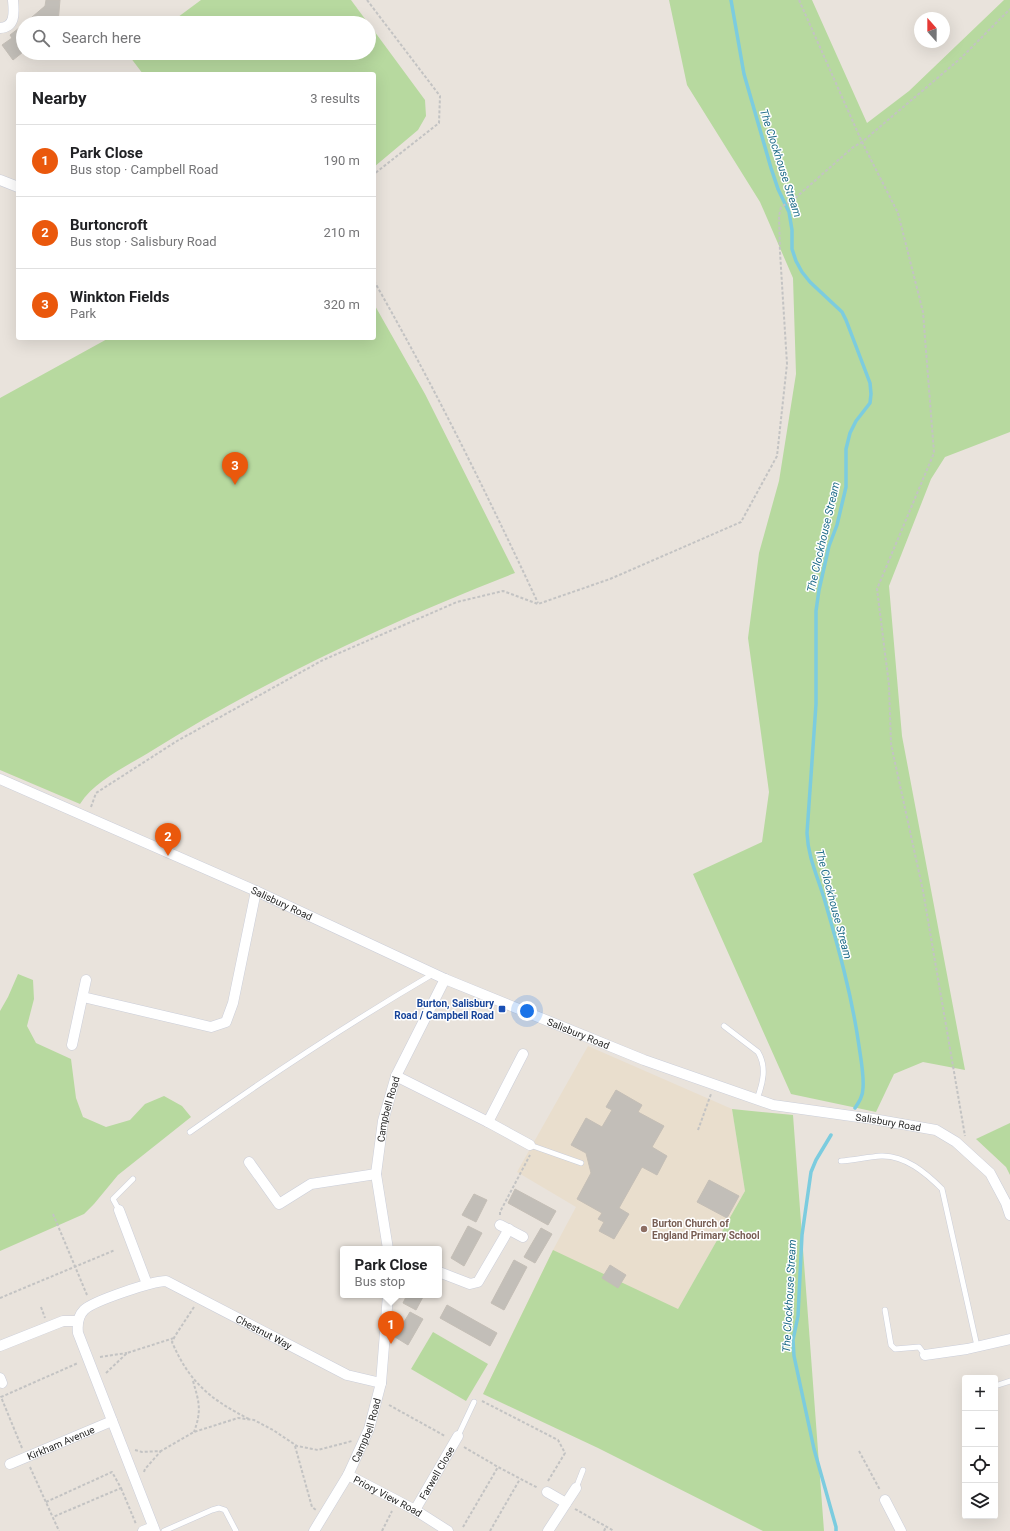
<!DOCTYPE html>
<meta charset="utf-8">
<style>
body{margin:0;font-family:Roboto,sans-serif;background:#f2f2f2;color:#202124}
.controls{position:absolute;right:12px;bottom:12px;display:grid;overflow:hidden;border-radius:4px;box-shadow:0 4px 16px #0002}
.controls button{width:36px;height:36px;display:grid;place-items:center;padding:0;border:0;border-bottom:1px solid #e0e0e0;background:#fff;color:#202124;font:20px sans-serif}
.compass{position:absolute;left:914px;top:12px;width:36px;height:36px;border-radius:50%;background:#fff;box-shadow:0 4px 16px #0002;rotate:339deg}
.you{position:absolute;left:527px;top:1011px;width:14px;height:14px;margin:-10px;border:3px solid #fff;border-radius:50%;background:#1a73e8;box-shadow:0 0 0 6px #1a73e833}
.badge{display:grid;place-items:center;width:26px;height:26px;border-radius:50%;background:#ea580c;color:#fff;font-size:13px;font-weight:700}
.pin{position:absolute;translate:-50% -33px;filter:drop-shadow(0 1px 2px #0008)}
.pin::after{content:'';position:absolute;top:21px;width:14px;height:12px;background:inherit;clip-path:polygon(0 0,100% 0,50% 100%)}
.popup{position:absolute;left:340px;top:1246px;width:102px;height:52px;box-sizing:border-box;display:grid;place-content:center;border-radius:4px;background:#fff;filter:drop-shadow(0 1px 3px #0005);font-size:13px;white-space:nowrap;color:#757577}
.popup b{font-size:15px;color:#202124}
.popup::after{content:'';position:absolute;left:50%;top:100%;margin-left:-8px;border:8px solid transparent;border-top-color:#fff}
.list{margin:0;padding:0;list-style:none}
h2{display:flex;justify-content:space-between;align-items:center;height:52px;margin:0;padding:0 16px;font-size:17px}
h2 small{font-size:13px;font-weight:400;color:#757577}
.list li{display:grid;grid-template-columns:26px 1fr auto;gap:12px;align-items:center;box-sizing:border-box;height:72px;padding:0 16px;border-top:1px solid #e0e0e0}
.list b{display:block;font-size:15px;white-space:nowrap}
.list p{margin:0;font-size:13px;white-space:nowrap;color:#757577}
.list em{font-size:13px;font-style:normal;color:#757577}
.icon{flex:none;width:22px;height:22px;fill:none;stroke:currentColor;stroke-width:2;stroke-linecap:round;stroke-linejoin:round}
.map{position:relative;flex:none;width:1010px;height:1531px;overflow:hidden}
.search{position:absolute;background:#fff;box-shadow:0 4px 16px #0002;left:16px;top:16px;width:360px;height:44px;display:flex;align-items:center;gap:10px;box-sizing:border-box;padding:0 14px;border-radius:22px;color:#757577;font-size:15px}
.panel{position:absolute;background:#fff;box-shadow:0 4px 16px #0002;left:16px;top:72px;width:360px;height:268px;border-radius:4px}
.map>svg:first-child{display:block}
.education{fill:#e9decd}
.green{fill:#b7d99f}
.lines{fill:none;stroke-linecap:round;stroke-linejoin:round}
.stream{stroke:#7cccdf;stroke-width:3.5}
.building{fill:#c2beb8;stroke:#c4beb6}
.service-casing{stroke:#cbced9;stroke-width:6}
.minor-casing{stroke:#cbced9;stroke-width:11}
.path{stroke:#c3c3c3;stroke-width:2;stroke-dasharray:3 2;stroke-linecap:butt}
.service{stroke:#fff;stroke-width:5}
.minor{stroke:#fff;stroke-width:10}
.transit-dot{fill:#1a4fb4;stroke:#fff;stroke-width:1.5}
.education-dot{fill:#8d6e63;stroke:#fff;stroke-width:1.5}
.labels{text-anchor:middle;stroke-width:3;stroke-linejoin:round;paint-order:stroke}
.street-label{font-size:10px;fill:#292929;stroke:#fff}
.transit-label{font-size:10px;font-weight:bold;fill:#164399;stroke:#fff;text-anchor:end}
.education-label{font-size:10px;font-weight:bold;fill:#785e54;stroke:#fff;text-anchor:start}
.water-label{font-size:11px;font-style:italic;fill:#1e6b88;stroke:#fff}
</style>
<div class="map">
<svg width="1010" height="1531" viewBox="0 0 1010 1531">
<rect width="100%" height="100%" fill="#e9e3dc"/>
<path class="education" d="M588,1046L732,1109L745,1191L678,1309L483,1394L553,1250L576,1207L517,1172Z"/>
<g class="green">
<path d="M201,0H351L368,23H170Z"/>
<path d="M669,0H812L867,123L909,91L1004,0H1010V432L945,457L931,479L889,586L902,736L965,1070L923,1062L894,1074L876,1112L791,1094L693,874L762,842L769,792L748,638L759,553L779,481L796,374L793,278L760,202L687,85Z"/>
<path d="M369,24L425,100L426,116L418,130L374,167V74H143L127,53H369Z"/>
<path d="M374,304L425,394L515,573C389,622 267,679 153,750C129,765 95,780 80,804L0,770V398L109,338H374Z"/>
<path d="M18,974L33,980L34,999L27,1026L36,1043L71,1059L76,1098L83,1117L106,1127L130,1120L145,1104L164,1096L182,1106L191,1117L118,1175L94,1204L84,1214L0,1251V1011L8,997Z"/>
<path d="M732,1109L793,1115L824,1531H763L598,1448L483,1394L553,1250L678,1309L745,1191Z"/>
<path d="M1010,1123V1175L1006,1167L976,1139Z"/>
<path d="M433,1332L488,1364L466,1401L411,1369Z"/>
</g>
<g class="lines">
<g class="stream">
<path d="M731,0L744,74L771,168L778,189L789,212L792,230V249L796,261L802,272L810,282L842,312L846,320L870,383L871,394L870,403L856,421L850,433L846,449V487L837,525L829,546L819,590L816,611V704L807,833C808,857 817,875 824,898C838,946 852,996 859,1046C861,1060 864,1074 863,1088C863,1096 859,1102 855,1108"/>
<path d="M831,1135L816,1160L811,1172L802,1235L798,1316L793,1340L794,1356L814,1449L836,1527V1531"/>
</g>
</g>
<g class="building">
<path d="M46,0H60L58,23H25L45,6Z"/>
<path d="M23,25V52L13,60L2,45L12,38L10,35Z"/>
<path d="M616,1090L642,1105L638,1112L664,1126L652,1147L667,1156L657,1175L642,1167L619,1208L629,1214L614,1239L599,1231L604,1222L598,1219L602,1213L577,1199L591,1173L586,1153L571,1145L586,1118L602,1127L612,1110L606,1107Z"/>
<path d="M709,1180L739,1196L727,1218L697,1202Z"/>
<path d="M515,1189L556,1211L548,1225L508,1203Z"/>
<path d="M474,1194L487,1200L476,1222L462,1215Z"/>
<path d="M468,1226L482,1233L464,1266L451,1258Z"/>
<path d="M541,1228L552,1234L535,1263L524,1257Z"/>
<path d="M514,1260L527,1267L504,1310L491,1303Z"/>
<path d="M610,1265L626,1275L618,1288L602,1278Z"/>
<path d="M407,1295H424L416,1310L403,1303Z"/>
<path d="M447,1305L497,1333L490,1346L440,1318Z"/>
<path d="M410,1312L423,1319L408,1345L395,1337Z"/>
</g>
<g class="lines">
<g class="service-casing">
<g id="service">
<path d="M724,1026L758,1052C767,1067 763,1083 757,1099"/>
<path d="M190,1132C269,1076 349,1023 433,974"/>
<path d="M530,1145L581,1163"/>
<path d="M841,1161C854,1160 868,1157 881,1156C905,1155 926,1173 942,1189L977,1346"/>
<path d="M119,1210L113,1199L133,1179"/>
<path d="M885,1310L891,1345L895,1349L919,1347L925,1355"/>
<path d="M995,1386L1010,1381"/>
<path d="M458,1436L474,1402"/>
<path d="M576,1488L583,1470"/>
<path d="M164,1531L212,1510L219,1508L225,1510L236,1531"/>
</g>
</g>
<g class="minor-casing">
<g id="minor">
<path d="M0,28C16,27 14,12 13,0"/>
<path d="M0,180L18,187"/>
<path id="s1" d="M0,779L256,891L445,979L644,1060L773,1105L873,1119L936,1130L956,1142L990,1173L1006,1203L1010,1215"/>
<path d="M83,997L211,1027L226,1022L233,1003L256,891"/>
<path d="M72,1045L86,980"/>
<path d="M396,1076L488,1122L530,1145"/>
<path d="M488,1122L523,1054"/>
<path d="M249,1162L279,1204L311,1184L376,1174"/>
<path d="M119,1210L147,1284"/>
<path d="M500,1225L523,1237"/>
<path id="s2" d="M388,1249L376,1174L383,1121L396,1076L445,979"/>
<path d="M439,1272L470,1284L478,1282L509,1229"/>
<path d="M0,1346L63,1321H78"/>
<path d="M925,1355L967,1349L1010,1339"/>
<path d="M0,1378L2,1383"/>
<path id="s3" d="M10,1464L112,1421"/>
<path id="s4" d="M348,1475L415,1510L448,1531"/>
<path d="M547,1492L566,1503"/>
<path d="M885,1500L901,1531"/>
<path id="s5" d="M415,1510L458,1436"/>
<path d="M143,1531L153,1527"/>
<path id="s6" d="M155,1531L78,1333C77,1324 78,1316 84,1310C93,1301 153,1281 166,1281L347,1375L381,1383"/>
<path id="s7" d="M314,1531L348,1475L369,1429L381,1383L388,1295"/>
<path d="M548,1531L576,1488"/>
</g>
</g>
<g class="path">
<path d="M367,0L440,96L439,123L374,174"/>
<path d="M799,0L862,142L898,213L923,312L934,453L877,589L889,685L891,744L923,891L965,1136"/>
<path d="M374,281C434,386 487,494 538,603"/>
<path d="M91,807L96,793L177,741L323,660L457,602L503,591L538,604L610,579L741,522L777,456L787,364L780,252L779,216L781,207L793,200L852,148L862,142L961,58L1010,9"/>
<path d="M698,1130L711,1094"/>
<path d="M53,1214L87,1295"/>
<path d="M500,1215V1212L530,1155"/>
<path d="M0,1298L115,1250"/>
<path d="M41,1307L45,1318"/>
<path d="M194,1307L175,1336L172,1342C189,1382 211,1400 249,1419"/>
<path d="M100,1357L127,1353"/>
<path d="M106,1373L127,1353L174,1338"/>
<path d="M193,1381C199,1402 202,1410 194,1432"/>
<path d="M482,1401L558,1440L565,1453L548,1481"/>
<path d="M389,1405L445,1436"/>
<path d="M295,1446L312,1507L316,1510"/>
<path d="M464,1447L498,1467"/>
<path d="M22,1448L1,1397L78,1363"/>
<path d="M135,1450L142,1452L161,1451L194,1432L238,1418L254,1420L273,1430L297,1446L318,1450L352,1441"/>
<path d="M859,1451L880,1490"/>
<path d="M30,1467L59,1531"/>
<path d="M144,1472L145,1469L161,1451"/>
<path d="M121,1488L136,1524"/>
<path d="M46,1502L112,1472L121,1488L53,1517"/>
<path d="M575,1509L614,1531"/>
<path d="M463,1527L498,1467L538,1488"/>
<path d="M382,1531L392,1511"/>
<path d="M490,1531L520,1479"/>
<path d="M604,1531L606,1527"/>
</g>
<use href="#service" class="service"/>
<use href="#minor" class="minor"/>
</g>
<rect class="transit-dot" x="498" y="1005" width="8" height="8" rx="2"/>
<circle class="education-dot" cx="644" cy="1229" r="4"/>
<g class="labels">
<g class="street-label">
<text dy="4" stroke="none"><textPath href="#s1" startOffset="308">Salisbury Road</textPath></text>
<text dy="4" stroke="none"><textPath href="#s1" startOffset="632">Salisbury Road</textPath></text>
<text dy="4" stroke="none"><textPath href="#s2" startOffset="142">Campbell Road</textPath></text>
<text dy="4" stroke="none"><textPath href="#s1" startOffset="956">Salisbury Road</textPath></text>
<text dy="4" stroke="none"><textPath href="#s6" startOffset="435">Chestnut Way</textPath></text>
<text dy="4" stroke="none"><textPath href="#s7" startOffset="114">Campbell Road</textPath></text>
<text dy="4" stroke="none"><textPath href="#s3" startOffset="55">Kirkham Avenue</textPath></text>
<text dy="4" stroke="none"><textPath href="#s5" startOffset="43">Farwell Close</textPath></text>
<text dy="4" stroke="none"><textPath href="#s4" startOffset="45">Priory View Road</textPath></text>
</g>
<g class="transit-label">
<text x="494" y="1007">Burton, Salisbury<tspan x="494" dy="12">Road / Campbell Road</tspan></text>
</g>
<g class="education-label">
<text x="652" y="1227">Burton Church of<tspan x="652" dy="12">England Primary School</tspan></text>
</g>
<g class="water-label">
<text transform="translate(781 163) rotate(72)" y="4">The Clockhouse Stream</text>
<text transform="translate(823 537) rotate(-77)" y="4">The Clockhouse Stream</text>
<text transform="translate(834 904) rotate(75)" y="4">The Clockhouse Stream</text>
<text transform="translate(789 1296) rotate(-87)" y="4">The Clockhouse Stream</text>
</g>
</g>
</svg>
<div class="controls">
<button>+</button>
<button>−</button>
<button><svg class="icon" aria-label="locate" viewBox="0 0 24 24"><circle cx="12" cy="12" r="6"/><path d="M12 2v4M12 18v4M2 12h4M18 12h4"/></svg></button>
<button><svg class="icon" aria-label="layers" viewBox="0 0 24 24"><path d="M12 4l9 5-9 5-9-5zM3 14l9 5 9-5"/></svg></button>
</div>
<svg class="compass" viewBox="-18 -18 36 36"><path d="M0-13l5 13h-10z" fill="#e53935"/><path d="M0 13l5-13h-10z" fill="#757577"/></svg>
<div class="you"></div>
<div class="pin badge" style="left:391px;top:1344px">1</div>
<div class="popup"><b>Park Close</b>Bus stop</div>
<div class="pin badge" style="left:168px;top:856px">2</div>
<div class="pin badge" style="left:235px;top:485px">3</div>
<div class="search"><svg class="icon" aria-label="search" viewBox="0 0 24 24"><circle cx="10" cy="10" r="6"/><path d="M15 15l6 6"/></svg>Search here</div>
<section class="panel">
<h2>Nearby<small>3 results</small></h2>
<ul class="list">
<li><span class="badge">1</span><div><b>Park Close</b><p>Bus stop · Campbell Road</p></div><em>190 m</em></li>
<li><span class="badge">2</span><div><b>Burtoncroft</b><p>Bus stop · Salisbury Road</p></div><em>210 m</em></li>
<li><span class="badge">3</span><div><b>Winkton Fields</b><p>Park</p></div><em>320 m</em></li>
</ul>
</section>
</div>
